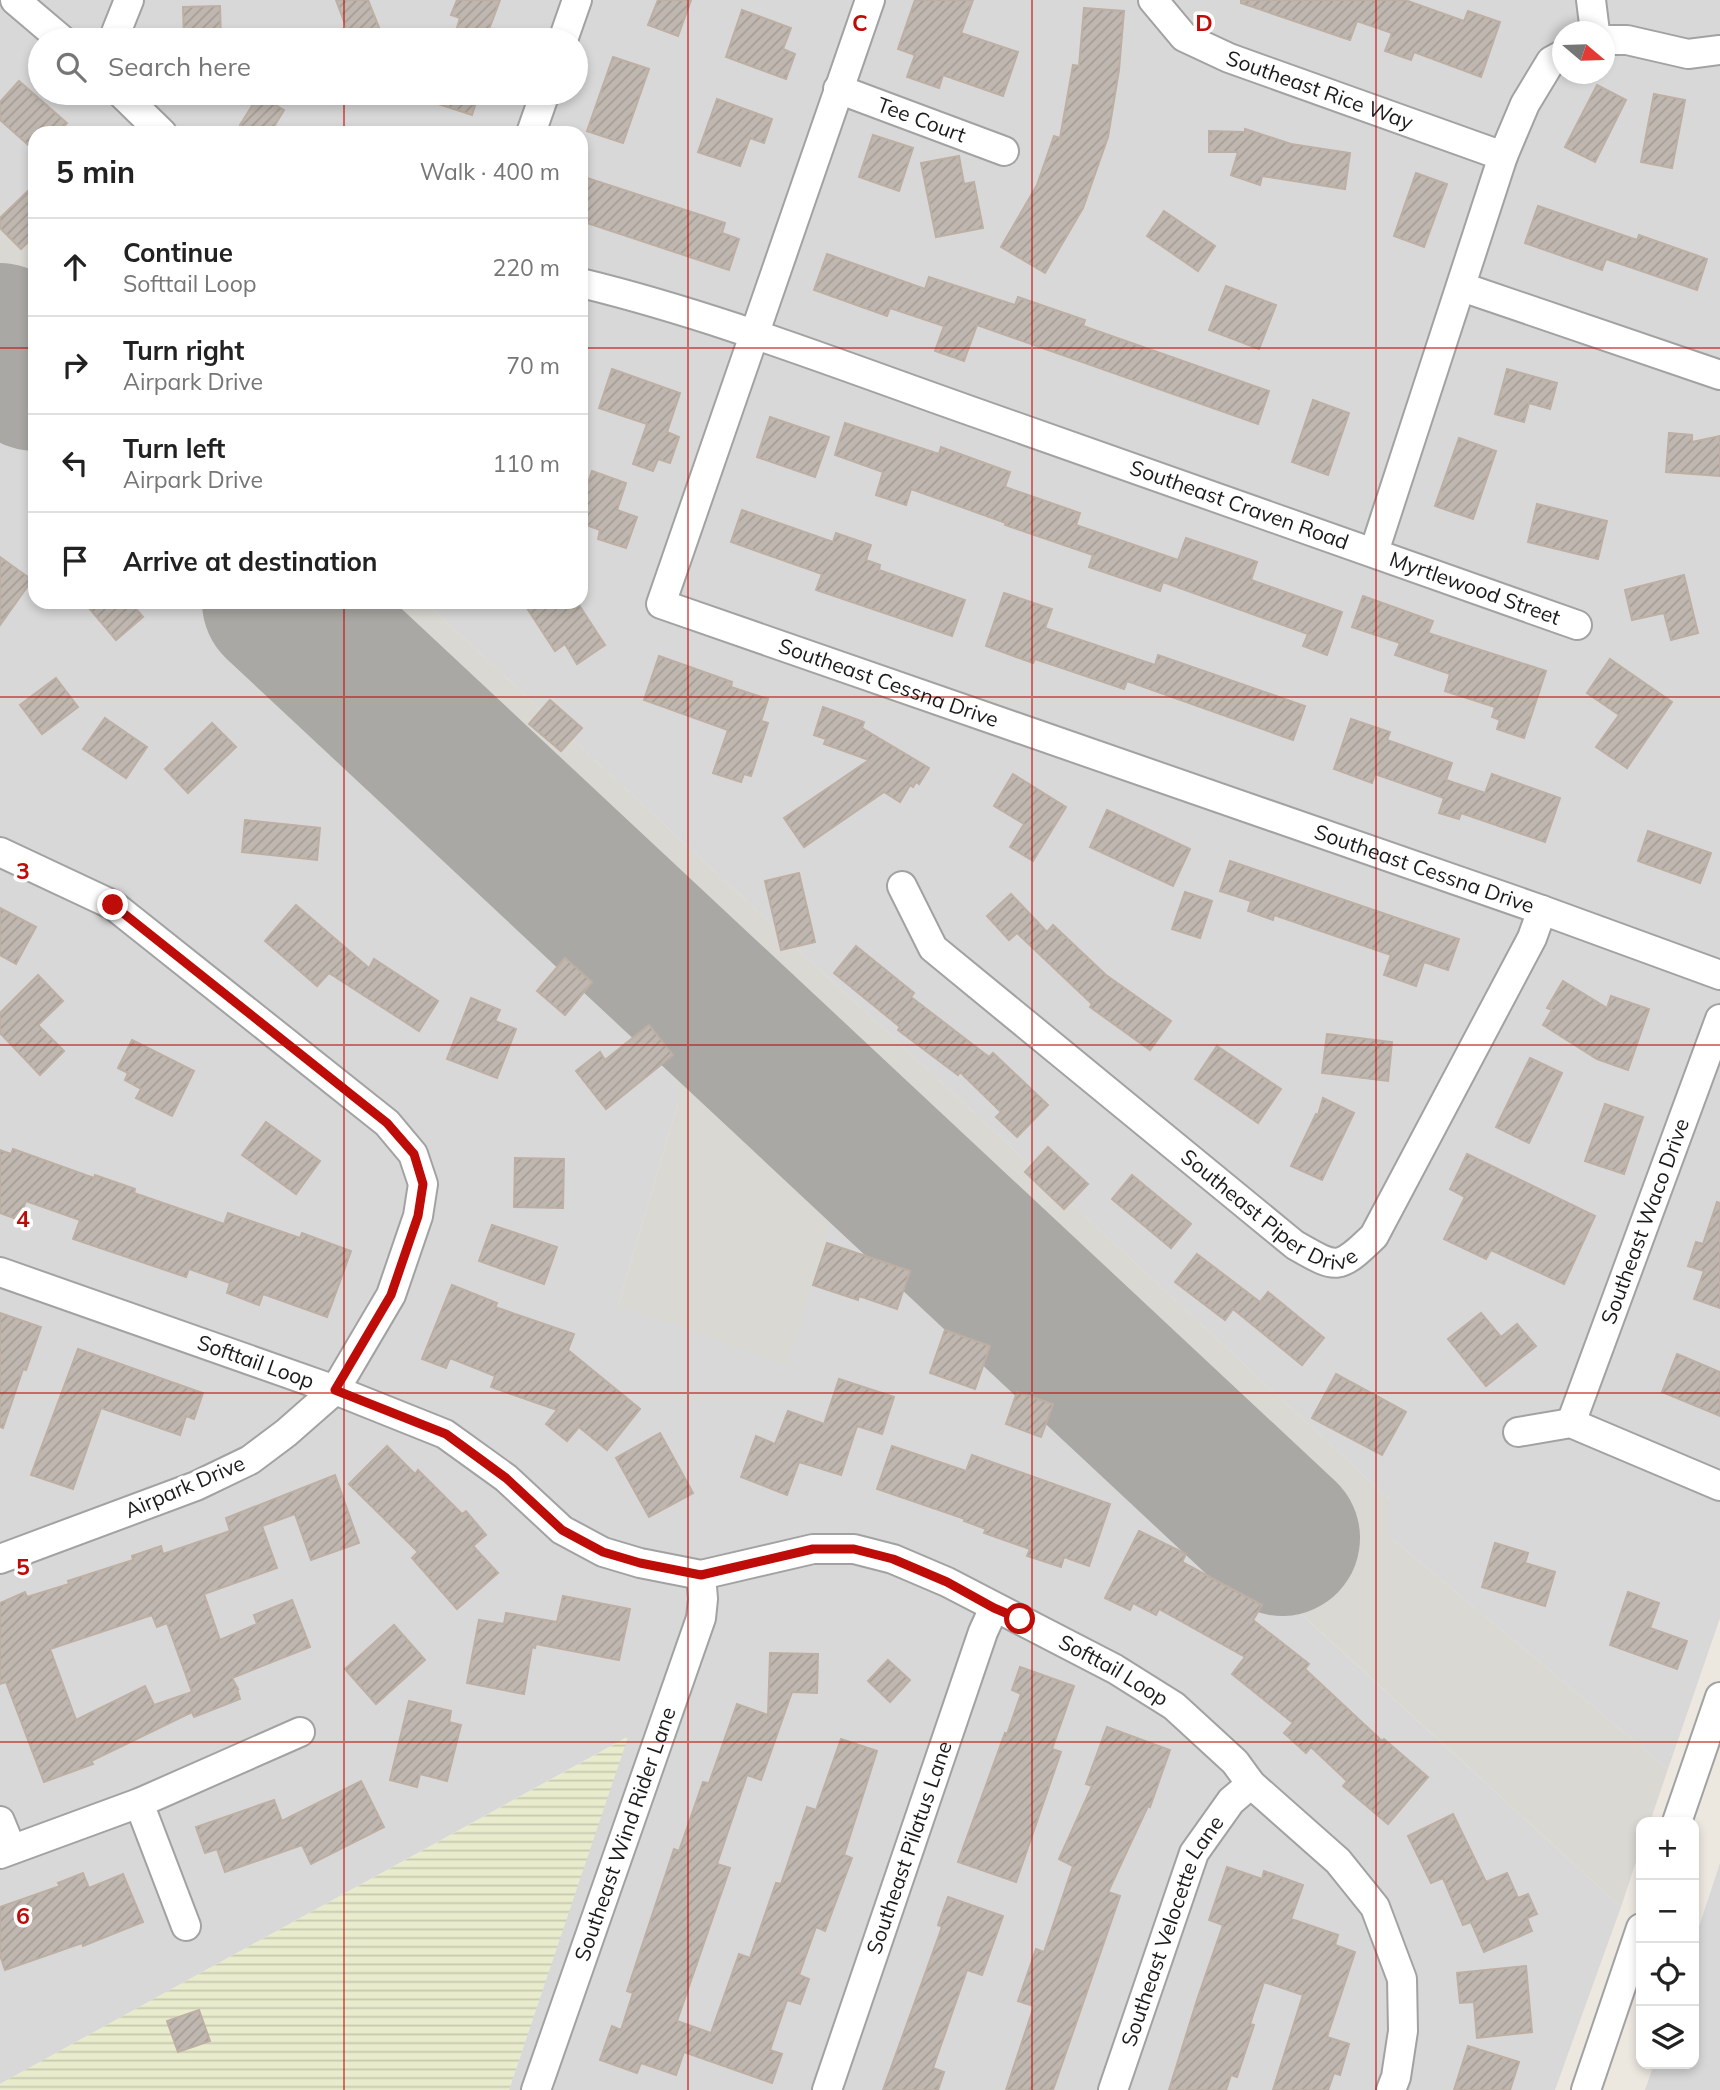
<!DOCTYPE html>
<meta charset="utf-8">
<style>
body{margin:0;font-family:Mulish,sans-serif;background:#f6f6f6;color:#222}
.controls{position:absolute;right:21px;bottom:21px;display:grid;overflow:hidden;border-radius:14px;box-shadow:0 4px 10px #0003}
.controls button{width:63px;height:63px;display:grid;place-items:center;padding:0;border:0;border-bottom:2px solid #e0e0e0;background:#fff;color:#222;font:35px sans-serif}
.compass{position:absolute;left:1552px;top:21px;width:63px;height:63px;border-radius:50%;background:#fff;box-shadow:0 4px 10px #0003;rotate:109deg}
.stop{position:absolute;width:21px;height:21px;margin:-16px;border:5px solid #be0c08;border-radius:50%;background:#fff}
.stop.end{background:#be0c08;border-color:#fff;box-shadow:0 2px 7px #0008}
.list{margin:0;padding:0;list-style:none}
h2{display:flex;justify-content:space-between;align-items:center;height:91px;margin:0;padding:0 28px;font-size:30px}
h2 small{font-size:23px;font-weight:400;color:#767676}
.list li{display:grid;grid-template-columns:46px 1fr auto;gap:21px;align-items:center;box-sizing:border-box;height:98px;padding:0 28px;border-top:2px solid #e0e0e0}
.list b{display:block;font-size:26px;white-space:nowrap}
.list p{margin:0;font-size:23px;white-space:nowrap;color:#767676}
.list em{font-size:23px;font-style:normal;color:#767676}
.icon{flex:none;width:38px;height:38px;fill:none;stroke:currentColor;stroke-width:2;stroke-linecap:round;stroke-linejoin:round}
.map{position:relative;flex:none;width:1720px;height:2090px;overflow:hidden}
.search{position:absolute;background:#fff;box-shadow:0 4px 10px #0003;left:28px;top:28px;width:560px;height:77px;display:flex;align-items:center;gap:18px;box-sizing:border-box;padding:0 24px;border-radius:38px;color:#767676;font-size:26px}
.panel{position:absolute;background:#fff;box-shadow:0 4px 10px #0003;left:28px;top:126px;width:560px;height:483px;border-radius:21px}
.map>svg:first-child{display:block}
.residential{fill:#d9d8d8;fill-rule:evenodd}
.airport{fill:#dad8d2}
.farmland{fill:url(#farmland-rules)}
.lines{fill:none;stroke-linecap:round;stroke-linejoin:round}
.runway{stroke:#aaa8a4;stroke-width:156}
.building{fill:url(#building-hatch);stroke:#bdafa3;stroke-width:2;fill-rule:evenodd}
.minor-casing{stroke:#a2a2a2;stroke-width:32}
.minor{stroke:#fff;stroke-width:28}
.route{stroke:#be0c08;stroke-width:9}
.grid{fill:none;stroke:#be0c08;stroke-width:2;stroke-opacity:0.55}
.labels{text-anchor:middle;stroke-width:7;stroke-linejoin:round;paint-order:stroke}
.street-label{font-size:21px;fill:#1b1b1b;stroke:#fff}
.grid-label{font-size:23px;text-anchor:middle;font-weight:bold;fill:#be0c08;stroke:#fff;stroke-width:7;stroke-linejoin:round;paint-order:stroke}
</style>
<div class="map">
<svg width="1720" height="2090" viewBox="0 0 1720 2090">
<defs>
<pattern id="farmland-rules" width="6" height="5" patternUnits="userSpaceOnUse" patternTransform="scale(1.75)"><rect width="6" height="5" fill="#e8ebcc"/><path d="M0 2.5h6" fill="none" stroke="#c6c9af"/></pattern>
<pattern id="building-hatch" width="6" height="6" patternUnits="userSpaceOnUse" patternTransform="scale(1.75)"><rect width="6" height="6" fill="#c0b8b0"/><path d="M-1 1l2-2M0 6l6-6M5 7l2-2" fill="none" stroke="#a49e97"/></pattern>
</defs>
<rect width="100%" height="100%" fill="#ece8e0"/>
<g class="residential">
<path d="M0,0H1720V1618L1668,1769L1390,1537V1500L425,602H581V133H35V239L0,207ZM1562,32H1604V74H1562ZM40,40H576V93H40Z"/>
<path d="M0,414L35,447V602H198L664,1035L674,1052L679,1071V1100L618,1305L839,1191L1621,1907L1555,2090H509L627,1737L0,2084Z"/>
<path d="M1720,1863V2090H1645L1654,2064H1694V1942Z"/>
</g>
<g class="airport">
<path d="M0,207L35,239V447L0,414Z"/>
<path d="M198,602H425L1390,1500V1537L1668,1769L1650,1822H1641V1847L1621,1907L840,1191L787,1365L618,1305L679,1100V1071L669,1043L651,1020Z"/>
</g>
<path class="farmland" d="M628,1737L509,2090H0V2084Z"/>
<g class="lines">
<g class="runway">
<path d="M0,341L35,373"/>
<path d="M280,602L1282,1538"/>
</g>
</g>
<g class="building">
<path d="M336,0H368L380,30L351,40Z"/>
<path d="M457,0H500L485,40H453L460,18L451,15Z"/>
<path d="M658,0H691L678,36L648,25Z"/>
<path d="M915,0H973L961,33L1018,52L1003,96L943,75L939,88L907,77L915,55L898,49Z"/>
<path d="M1241,0H1405L1464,21L1468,11L1500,22L1481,77L1414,52L1411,60L1385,51L1392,33L1357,21L1350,40L1241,3Z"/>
<path d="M220,6L221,40H184L183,7Z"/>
<path d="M1084,8L1124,11L1119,70L1108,137L1083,208L1045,273L1001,247L1037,185L1054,136L1060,138L1073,65L1079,66Z"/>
<path d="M742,10L791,28L783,49L795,54L786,79L726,57Z"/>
<path d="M613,57L649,69L623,143L587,131Z"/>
<path d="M19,81L67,123L58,133H35V151L0,120V102Z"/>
<path d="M1597,85L1626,100L1595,162L1565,147Z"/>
<path d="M415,93H479L472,115L414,96Z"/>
<path d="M1654,94L1685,100L1672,168L1641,162Z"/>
<path d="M259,95L284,110L270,133H254L240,125Z"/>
<path d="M717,99L772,119L764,143L750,138L740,166L698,152Z"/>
<path d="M1245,129L1291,144L1350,153L1345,189L1262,176L1260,185L1231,175L1238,152H1209V131L1245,132Z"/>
<path d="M873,135L913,148L899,191L859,177Z"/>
<path d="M959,156L964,184L974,182L983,228L936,237L921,163Z"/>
<path d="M1416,173L1447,184L1424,247L1394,236Z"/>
<path d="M581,176L725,223L722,233L739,239L729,270L581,221Z"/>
<path d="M35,184V235L21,249L0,228V218Z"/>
<path d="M1538,206L1637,240L1639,235L1707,259L1697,290L1606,259L1602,270L1525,243Z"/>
<path d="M1164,211L1215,246L1198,271L1147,236Z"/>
<path d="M827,254L925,289L929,277L1015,305L1018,297L1085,320L1083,326L1269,391L1258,424L977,325L964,361L935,351L944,326L890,308L887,316L814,290Z"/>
<path d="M1226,286L1276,305L1259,349L1209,330Z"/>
<path d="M612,369L680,393L667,432L679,437L670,463L658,459L653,471L633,464L647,424L599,408Z"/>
<path d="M1507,369L1557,383L1550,409L1529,403L1524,422L1495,414Z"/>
<path d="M1313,400L1349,413L1328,475L1292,462Z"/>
<path d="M770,417L829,437L815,477L757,457Z"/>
<path d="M845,423L939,454L941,447L1010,472L1005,487L1080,513L1076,525L1178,560L1186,538L1257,562L1251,580L1342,612L1327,655L1303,646L1308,634L1163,582L1160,591L1089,567L1093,555L1005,525L1006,523L911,489L906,505L876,495L883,472L835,455Z"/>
<path d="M1669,433L1692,435V442L1720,436V476L1666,472Z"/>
<path d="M1459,438L1496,451L1473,519L1435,506Z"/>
<path d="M592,471L626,483L617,510L637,517L626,548L598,539L600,530L581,523V503Z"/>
<path d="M1537,504L1607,521L1598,559L1528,542Z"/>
<path d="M742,510L833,542L836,533L871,545L866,560L880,565L879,570L965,600L952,636L816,590L822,574L731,542Z"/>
<path d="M0,557L32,580L0,625Z"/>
<path d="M1684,575L1698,633L1671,640L1664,613L1632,620L1625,590Z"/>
<path d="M1004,593L1052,609L1045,628L1155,665L1158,655L1305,706L1293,740L1127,681L1124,689L1035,659L1033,663L986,646Z"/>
<path d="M1363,596L1433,621L1428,633L1546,671L1524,738L1497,729L1500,720L1492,717L1495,707L1445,691L1450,674L1395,655L1400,643L1352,627Z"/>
<path d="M84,602H130L143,617L116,640Z"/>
<path d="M523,602H577L605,645L577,664L565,644L555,651Z"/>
<path d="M659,656L732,682L731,687L768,699L761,721L768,723L751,776L744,774L741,782L713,773L728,730L644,700Z"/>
<path d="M1610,659L1672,702L1627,768L1596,747L1619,715L1587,693Z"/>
<path d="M56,678L78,707L42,734L20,705Z"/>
<path d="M550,700L582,728L561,751L529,724Z"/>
<path d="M823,707L864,722L862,728L929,768L919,784L916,782L913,787L910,785L900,802L884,792L804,847L784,818L869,760L824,744L826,739L814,735Z"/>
<path d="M105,718L147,747L126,778L83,749Z"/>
<path d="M1351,719L1390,732L1387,740L1452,763L1446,780L1485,793L1492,774L1560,798L1545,842L1461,813L1459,819L1439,813L1444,798L1375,774L1372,783L1334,769Z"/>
<path d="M212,723L236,747L188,793L165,769Z"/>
<path d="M1013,774L1066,807L1033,861L1010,847L1024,824L994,806Z"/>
<path d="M1107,810L1190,849L1173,886L1090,847Z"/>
<path d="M245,820L320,828L317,860L242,852Z"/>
<path d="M1648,831L1711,853L1700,883L1638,861Z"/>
<path d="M1230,861L1459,939L1448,970L1424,962L1416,986L1384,975L1391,955L1274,915L1273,920L1248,911L1251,901L1220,891Z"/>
<path d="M799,873L815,942L781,950L765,881Z"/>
<path d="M1185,892L1212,901L1200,938L1172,929Z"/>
<path d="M1011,894L1047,932L1053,925L1106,975L1171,1021L1150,1050L1090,1007L1092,1004L1017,933L1009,940L987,916Z"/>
<path d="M296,905L369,968L374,959L438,1001L419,1031L329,973L317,986L265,941Z"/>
<path d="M0,908L36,927L16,964L0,955Z"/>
<path d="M856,946L914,993L911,997L989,1057L993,1053L1048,1105L1017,1137L996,1117L1001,1112L960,1072L958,1075L898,1030L900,1027L834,973Z"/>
<path d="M565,958L592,982L565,1015L537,991Z"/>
<path d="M38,975L63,1001L38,1025L64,1051L40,1075L0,1033V1013Z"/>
<path d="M1563,981L1607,1008L1611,996L1649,1009L1628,1070L1597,1059L1543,1025L1552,1010L1547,1008Z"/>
<path d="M471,998L500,1010L495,1021L516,1029L497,1078L447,1059Z"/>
<path d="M649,1025L673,1055L606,1109L576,1071L600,1052L605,1060Z"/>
<path d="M1327,1034L1392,1042L1388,1081L1322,1073Z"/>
<path d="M132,1040L194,1071L172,1116L136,1098L141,1089L125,1080L128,1073L118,1068Z"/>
<path d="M1217,1046L1281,1089L1258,1123L1195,1079Z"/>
<path d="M1530,1058L1562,1073L1529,1143L1496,1127Z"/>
<path d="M1323,1098L1354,1113L1322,1180L1291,1166L1316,1114L1318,1115Z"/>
<path d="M1605,1104L1643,1117L1624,1174L1585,1161Z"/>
<path d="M266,1122L320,1161L296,1194L242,1155Z"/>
<path d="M1048,1147L1088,1184L1064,1209L1025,1172Z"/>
<path d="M13,1149L94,1178L95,1175L135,1189L134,1193L224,1224L228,1213L300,1238L302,1233L351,1251L327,1317L263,1294L259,1305L227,1293L230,1283L189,1269L186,1277L73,1239L80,1220L26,1201L19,1220L0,1213V1150L11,1154Z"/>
<path d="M1467,1154L1595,1216L1564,1284L1491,1250L1486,1259L1444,1239L1465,1197L1450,1189Z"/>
<path d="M515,1158L564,1159L563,1208L514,1207Z"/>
<path d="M1132,1175L1191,1224L1171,1248L1112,1199Z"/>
<path d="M1717,1202L1720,1203V1308L1694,1299L1704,1271L1688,1266L1696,1242L1703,1244Z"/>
<path d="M492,1225L557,1247L544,1284L479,1261Z"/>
<path d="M827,1243L910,1271L897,1309L859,1296L858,1300L813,1285Z"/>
<path d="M1197,1254L1260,1302L1268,1292L1324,1338L1302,1365L1233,1309L1225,1320L1175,1282Z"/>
<path d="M452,1285L497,1303L495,1307L574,1334L568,1350L640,1409L607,1450L579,1427L567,1441L546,1424L557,1410L491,1387L495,1376L450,1358L446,1368L422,1359Z"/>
<path d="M0,1313L41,1327L26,1370L23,1369L3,1428L0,1427Z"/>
<path d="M1481,1313L1501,1337L1517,1324L1536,1346L1486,1386L1448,1339Z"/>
<path d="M945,1330L990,1346L975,1389L930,1373Z"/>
<path d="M78,1349L203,1393L194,1419L186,1416L180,1435L101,1408L73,1489L31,1475Z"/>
<path d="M1677,1354L1720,1372V1416L1662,1392Z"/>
<path d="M1336,1374L1406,1412L1382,1455L1312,1418Z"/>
<path d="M839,1379L894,1397L882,1434L857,1426L841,1475L799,1462L787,1495L741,1477L756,1436L775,1444L788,1411L824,1424Z"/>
<path d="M1017,1392L1053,1404L1041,1437L1006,1424Z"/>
<path d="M660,1433L693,1493L649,1517L616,1458Z"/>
<path d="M387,1446L415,1474L418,1470L462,1514L466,1511L486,1535L473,1546L498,1573L457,1609L412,1558L418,1552L349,1484Z"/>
<path d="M892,1446L966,1471L972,1455L1110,1504L1089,1566L1064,1557L1061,1567L1027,1556L1030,1549L984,1533L986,1529L964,1521L965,1519L877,1489Z"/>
<path d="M335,1475L359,1543L311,1560L295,1514L262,1526L277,1568L204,1594L220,1640L257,1624L254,1615L292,1600L310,1647L232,1678L238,1689H237L240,1699L194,1717L192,1712L91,1761L93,1764L44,1782L6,1682L0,1684V1603L25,1592L27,1597L69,1584L68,1581L133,1560L132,1556L161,1546L163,1554L230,1531L226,1518ZM152,1615L157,1627L167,1623L192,1692L154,1705L145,1686L76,1720L50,1649Z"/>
<path d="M1139,1531L1186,1554L1182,1562L1262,1605L1253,1620L1309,1664L1305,1669L1382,1741L1384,1739L1428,1777L1388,1824L1343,1786L1347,1781L1311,1747L1306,1753L1284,1733L1293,1723L1232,1674L1245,1657L1159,1609L1156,1615L1133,1603L1130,1610L1105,1598Z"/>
<path d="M1495,1543L1528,1553L1525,1563L1555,1572L1545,1606L1482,1587Z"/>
<path d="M1628,1592L1659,1603L1650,1628L1687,1641L1677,1669L1610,1645Z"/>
<path d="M563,1596L630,1609L619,1660L536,1644L535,1648L532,1647L524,1694L467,1683L479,1620L504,1624L506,1613L557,1622Z"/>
<path d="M394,1625L425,1660L376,1704L345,1669Z"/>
<path d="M770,1653L818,1654L817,1693L792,1692L761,1780L747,1775L717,1864L730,1868L677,2021L711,2033L739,1954L750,1958L776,1883L781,1884L807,1807L816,1810L841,1739L877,1751L844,1855L852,1858L842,1885L825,1931L816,1927L799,1975L809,1979L800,2004L787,2000L770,2050L782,2054L772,2083L684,2052L676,2075L641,2063L637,2073L600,2060L612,2026L621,2030L633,1993L627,1991L674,1849L679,1851L703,1782L709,1783L737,1704L768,1715Z"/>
<path d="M888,1660L910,1680L890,1702L868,1681Z"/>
<path d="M1020,1667L1074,1686L1052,1749L1061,1752L1016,1882L958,1862L1005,1733L1007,1734L1021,1694L1012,1690Z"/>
<path d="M409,1701L451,1711L449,1722L461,1725L447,1781L420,1774L417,1787L390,1780Z"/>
<path d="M1107,1727L1170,1750L1150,1807L1148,1806L1108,1892L1120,1896L1053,2090H1006L1034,2006L1018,2001L1036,1949L1044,1952L1073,1866L1059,1859L1092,1786L1086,1784Z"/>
<path d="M361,1781L384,1827L311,1864L302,1845L225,1872L217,1849L205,1853L196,1827L274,1800L282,1821Z"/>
<path d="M1453,1814L1486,1882L1507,1873L1518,1898L1528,1894L1537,1914L1527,1918L1532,1931L1484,1952L1471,1922L1463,1925L1443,1878L1431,1883L1408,1836Z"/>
<path d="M1227,1867L1262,1879L1264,1871L1303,1885L1291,1919L1338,1935L1335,1945L1355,1952L1327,2037L1349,2044L1340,2075L1334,2073L1328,2090H1273L1303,1995L1264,1982L1250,2024L1254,2025L1237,2077L1231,2075L1226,2090H1169L1198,1997L1223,1925L1209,1920Z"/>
<path d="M83,1873L89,1888L123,1874L143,1922L83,1946L82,1943L5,1970L0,1955V1907L60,1886L58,1883Z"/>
<path d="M948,1897L1003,1916L982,1975L967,1970L933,2068L944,2072L938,2090H883L942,1927L938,1925Z"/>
<path d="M1526,1966L1532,2032L1477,2038L1474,2002L1460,2003L1457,1973Z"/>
<path d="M199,2010L210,2041L178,2052L167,2021Z"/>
<path d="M1468,2046L1519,2062L1510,2090H1454Z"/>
</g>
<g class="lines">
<g class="minor-casing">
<g id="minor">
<path d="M15,0L62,40"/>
<path id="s1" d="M870,0L661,604L1542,910L1720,975"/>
<path id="s2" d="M1153,0L1184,37L1229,58L1503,156"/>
<path d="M1591,0L1595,32"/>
<path d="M113,40L129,0"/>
<path d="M563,40L577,0"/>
<path d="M1604,40H1627L1688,54L1720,50"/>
<path id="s3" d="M838,89L1004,151"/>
<path d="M121,93L162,133"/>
<path d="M531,133L545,93"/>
<path id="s4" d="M581,283C713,315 840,365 968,410C1171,481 1374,552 1577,625"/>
<path d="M1462,287L1720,375"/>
<path d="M1374,552L1503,156L1525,104L1551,61L1562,55"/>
<path d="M0,852L113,905L387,1123L413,1154L423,1184L418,1216L391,1295L335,1390L286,1433L250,1460L196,1486L0,1559"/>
<path id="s5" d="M902,886L933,948L1295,1245C1337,1269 1338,1271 1374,1236L1532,938L1542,910"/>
<path id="s6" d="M0,1272L335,1390L445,1434L506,1478L562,1530L603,1552L640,1563L701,1575L813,1549H854L893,1559L947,1582L1115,1669L1174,1706L1235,1762L1251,1784L1338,1861L1375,1907L1402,1979L1403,2031L1396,2077L1391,2090"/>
<path id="s7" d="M1571,1423L1720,1019"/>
<path d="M1518,1432L1571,1423L1720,1486"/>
<path d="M139,1803L186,1926"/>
<path d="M0,1821L11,1848"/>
<path d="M1677,1822L1720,1697"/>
<path d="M0,1854L139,1803L300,1732"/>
<path id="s8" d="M536,2090L701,1618L703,1599L701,1575"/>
<path id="s9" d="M827,2090L983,1632L994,1608"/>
<path id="s10" d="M1113,2090L1194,1853L1231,1801L1251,1784"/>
<path d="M1586,2090L1641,1928"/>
</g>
</g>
<use href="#minor" class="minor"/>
</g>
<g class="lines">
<path class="route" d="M113,905L387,1123L414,1154L423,1184L418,1216L391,1295L335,1390L446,1434L506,1478L562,1530L603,1552L640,1563L701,1575L813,1549H854L893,1559L947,1582L994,1608L1020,1619"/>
</g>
<path class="grid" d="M344,0V40M688,0V2090M1032,0V2090M1376,0V2090M344,93V133M0,348H35M581,348H1720M344,602V2090M0,697H1720M0,1045H1720M0,1393H1720M0,1742H1720"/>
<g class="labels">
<g class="street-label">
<text dy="7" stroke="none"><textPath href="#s2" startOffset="194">Southeast Rice Way</textPath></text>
<text dy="7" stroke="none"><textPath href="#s3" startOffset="89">Tee Court</textPath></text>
<text dy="7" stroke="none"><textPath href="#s4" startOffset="695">Southeast Craven Road</textPath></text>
<text dy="7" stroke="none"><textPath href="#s4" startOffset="945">Myrtlewood Street</textPath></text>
<text dy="7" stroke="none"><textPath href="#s1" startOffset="880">Southeast Cessna Drive</textPath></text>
<text dy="7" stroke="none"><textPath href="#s1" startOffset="1447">Southeast Cessna Drive</textPath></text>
<text dy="7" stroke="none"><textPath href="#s5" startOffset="499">Southeast Piper Drive</textPath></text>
<text dy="7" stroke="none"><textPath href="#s7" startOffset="215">Southeast Waco Drive</textPath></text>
<text dy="7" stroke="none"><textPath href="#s6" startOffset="271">Softtail Loop</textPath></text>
<text transform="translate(185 1487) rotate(-23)" y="7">Airpark Drive</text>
<text dy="7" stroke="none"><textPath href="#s6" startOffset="1216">Softtail Loop</textPath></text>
<text dy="7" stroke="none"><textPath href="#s8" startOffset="271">Southeast Wind Rider Lane</textPath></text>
<text dy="7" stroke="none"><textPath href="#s9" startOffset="256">Southeast Pilatus Lane</textPath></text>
<text dy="7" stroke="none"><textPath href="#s10" startOffset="170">Southeast Velocette Lane</textPath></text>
</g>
</g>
<g class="grid-label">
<text x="860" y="31">C</text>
<text x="1204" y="31">D</text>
<text x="23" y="879">3</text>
<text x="23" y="1227">4</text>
<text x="23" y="1575">5</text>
<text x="23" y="1924">6</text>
</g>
</svg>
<div class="controls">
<button>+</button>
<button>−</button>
<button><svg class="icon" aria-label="locate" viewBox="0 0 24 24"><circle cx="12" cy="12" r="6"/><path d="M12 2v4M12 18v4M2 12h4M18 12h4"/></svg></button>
<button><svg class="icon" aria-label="layers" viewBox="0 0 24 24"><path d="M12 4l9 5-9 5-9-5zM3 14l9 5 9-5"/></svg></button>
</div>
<svg class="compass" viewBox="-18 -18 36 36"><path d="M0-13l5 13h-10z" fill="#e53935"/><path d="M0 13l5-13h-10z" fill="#767676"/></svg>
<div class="stop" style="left:1020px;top:1619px"></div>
<div class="stop end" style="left:113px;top:905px"></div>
<div class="search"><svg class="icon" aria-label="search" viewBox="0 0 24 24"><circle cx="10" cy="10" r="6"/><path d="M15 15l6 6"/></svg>Search here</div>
<section class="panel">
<h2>5 min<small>Walk · 400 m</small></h2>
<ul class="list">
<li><svg class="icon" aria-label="ahead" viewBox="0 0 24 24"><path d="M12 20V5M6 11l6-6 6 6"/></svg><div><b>Continue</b><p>Softtail Loop</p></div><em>220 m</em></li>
<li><svg class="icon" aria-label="right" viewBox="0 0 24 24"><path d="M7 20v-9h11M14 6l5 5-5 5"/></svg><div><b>Turn right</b><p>Airpark Drive</p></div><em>70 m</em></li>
<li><svg class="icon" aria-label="left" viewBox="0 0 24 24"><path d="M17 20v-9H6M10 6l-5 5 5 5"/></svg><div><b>Turn left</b><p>Airpark Drive</p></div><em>110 m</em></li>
<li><svg class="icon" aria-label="arrive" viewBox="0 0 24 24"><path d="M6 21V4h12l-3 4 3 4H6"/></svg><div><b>Arrive at destination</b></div></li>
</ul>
</section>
</div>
